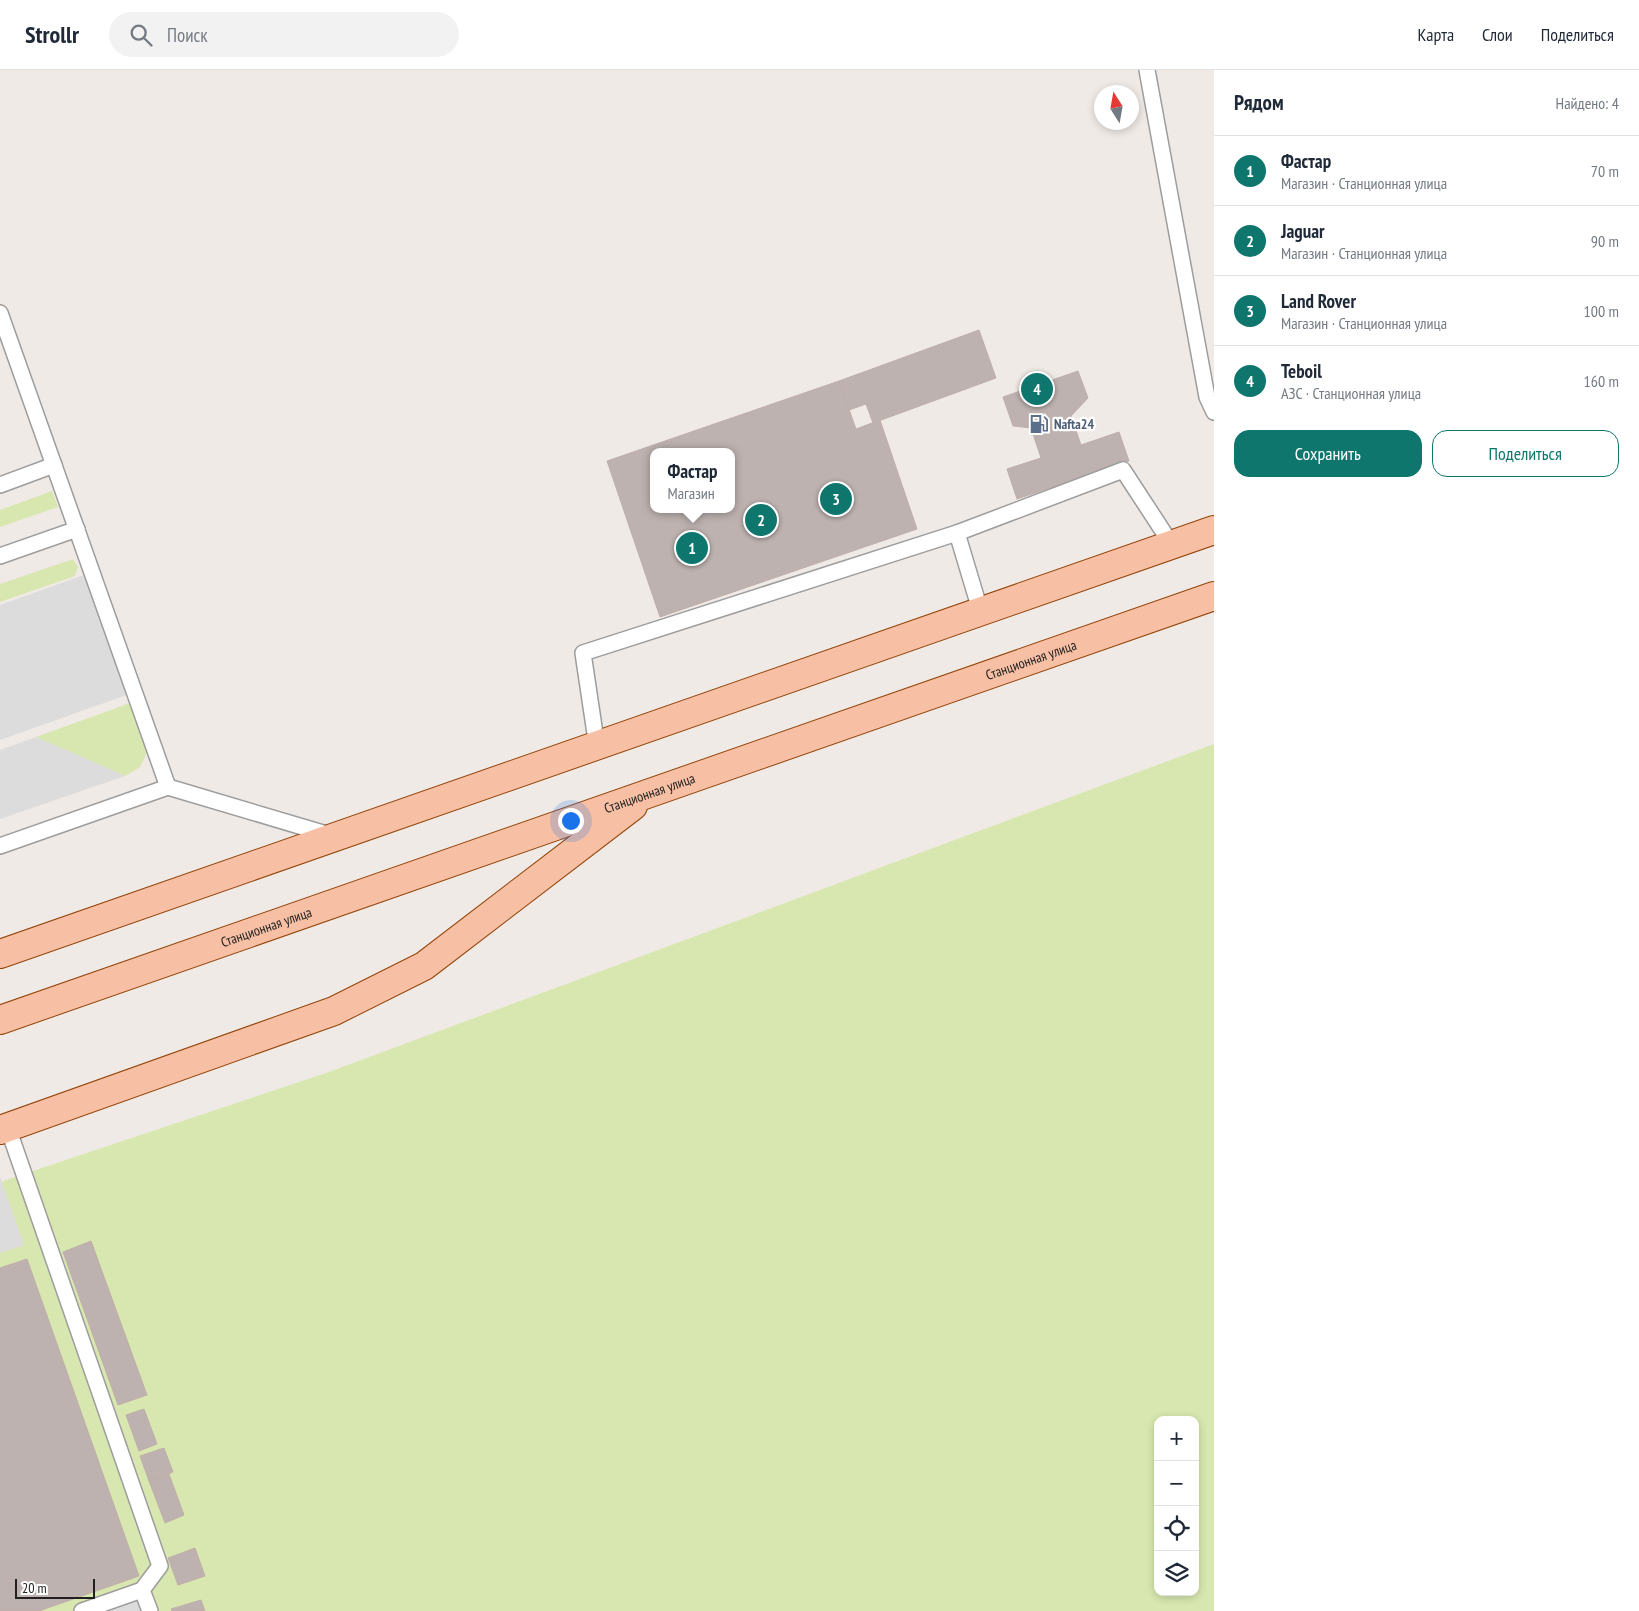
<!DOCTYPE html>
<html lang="ru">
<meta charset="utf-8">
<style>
body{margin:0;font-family:"PT Sans Narrow",sans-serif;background:#f2f2f3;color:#1f2937}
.controls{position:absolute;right:15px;bottom:15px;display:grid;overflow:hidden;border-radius:10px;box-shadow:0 2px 8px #0003}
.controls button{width:45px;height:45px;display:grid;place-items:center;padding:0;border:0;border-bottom:1px solid #e0e1e3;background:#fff;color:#1f2937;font:25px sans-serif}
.compass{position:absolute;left:1094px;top:15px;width:45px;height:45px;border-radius:50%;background:#fff;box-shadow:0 2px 8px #0003;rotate:349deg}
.scale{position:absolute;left:15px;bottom:12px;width:80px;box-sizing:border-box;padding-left:5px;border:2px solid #202020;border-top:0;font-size:14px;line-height:18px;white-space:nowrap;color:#202020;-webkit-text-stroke:4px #fff;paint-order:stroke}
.you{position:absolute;left:570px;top:750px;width:18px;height:18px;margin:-12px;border:4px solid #fff;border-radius:50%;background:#1a73e8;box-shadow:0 0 0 8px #1a73e833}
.badge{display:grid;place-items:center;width:32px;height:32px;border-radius:50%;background:#0f766e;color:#fff;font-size:16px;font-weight:700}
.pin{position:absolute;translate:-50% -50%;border:2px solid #fff;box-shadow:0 1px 5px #0006}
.popup{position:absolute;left:650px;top:378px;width:85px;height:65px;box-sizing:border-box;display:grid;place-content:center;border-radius:10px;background:#fff;filter:drop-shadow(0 1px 4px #0005);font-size:16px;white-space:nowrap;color:#747a83}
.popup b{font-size:19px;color:#1f2937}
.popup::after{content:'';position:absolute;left:50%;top:100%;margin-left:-10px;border:10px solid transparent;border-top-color:#fff}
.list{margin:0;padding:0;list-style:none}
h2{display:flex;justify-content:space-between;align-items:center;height:65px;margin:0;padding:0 20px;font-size:21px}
h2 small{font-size:16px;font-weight:400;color:#747a83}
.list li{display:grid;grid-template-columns:32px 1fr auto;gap:15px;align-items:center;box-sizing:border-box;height:70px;padding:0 20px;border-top:1px solid #e0e1e3}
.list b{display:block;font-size:19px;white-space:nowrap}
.list p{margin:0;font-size:16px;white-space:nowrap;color:#747a83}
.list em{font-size:16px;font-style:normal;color:#747a83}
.actions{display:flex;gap:10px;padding:15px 20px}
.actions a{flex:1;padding:11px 0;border:1px solid #0f766e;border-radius:15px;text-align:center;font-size:18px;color:#0f766e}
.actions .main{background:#0f766e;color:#fff}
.icon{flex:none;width:28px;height:28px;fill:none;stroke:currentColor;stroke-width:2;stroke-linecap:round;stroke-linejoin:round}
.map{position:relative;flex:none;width:1214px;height:1541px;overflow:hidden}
header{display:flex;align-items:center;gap:30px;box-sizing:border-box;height:70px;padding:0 25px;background:#fff;border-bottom:1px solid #e0e1e3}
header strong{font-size:24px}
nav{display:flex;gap:28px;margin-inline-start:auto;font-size:18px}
.search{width:350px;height:45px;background:#f2f2f3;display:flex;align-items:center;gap:12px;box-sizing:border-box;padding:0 18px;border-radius:28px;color:#747a83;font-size:19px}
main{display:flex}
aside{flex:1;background:#fff}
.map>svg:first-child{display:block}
.grass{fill:#d8e7af;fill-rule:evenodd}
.parking{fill:#dcdcdc}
.building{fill:#bdb2b0;stroke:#c1aea9;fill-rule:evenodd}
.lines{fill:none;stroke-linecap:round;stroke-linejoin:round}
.service-casing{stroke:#9d9d9d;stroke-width:18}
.primary-casing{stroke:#934408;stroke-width:30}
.service{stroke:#fff;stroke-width:15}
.primary{stroke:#f7bfa4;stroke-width:28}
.labels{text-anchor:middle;stroke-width:4.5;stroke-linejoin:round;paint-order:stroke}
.service-label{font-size:14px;font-weight:bold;fill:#4e5e75;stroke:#fff;text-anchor:start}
.street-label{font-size:14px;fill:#202020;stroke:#fff}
</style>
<header>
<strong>Strollr</strong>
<div class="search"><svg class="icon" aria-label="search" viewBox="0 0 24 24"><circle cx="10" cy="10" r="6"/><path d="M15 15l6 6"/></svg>Поиск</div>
<nav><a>Карта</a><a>Слои</a><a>Поделиться</a></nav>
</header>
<main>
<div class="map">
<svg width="1214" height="1541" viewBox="0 0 1214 1541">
<rect width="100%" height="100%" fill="#f0eae6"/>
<g class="grass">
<path d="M52,421L58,437L0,457V440Z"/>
<path d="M73,489L78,497L75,506L0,532V514Z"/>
<path d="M130,633L147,683L140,697L125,706L36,667Z"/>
<path d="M1214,674V1541H0V1112L326,1003ZM1158,1350H1195V1522H1158Z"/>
</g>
<g class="parking">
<path d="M92,502L135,622L0,670V535Z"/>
<path d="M36,667L125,706L0,749V680Z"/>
<path d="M0,1107L24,1175L0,1183Z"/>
<path d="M149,1520L157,1541H91Z"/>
</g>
<g class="building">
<path d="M979,260L996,308L873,353L866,334L849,340L839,311Z"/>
<path d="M1078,301L1088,328L1071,346L1081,375L1119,362L1129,391L1017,429L1007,399L1041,388L1031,358L1013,356L1003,327Z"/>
<path d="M839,311L856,359L880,350L917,459L660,547L607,391ZM653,382H731V439H653Z"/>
<path d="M91,1171L147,1325L118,1335L63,1182Z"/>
<path d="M27,1189L139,1506L39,1541H0V1198Z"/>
<path d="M144,1339L157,1374L139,1381L126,1345Z"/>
<path d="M164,1378L173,1402L149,1411L140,1386Z"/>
<path d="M169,1404L184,1445L165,1453L149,1411Z"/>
<path d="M195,1478L205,1506L178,1515L168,1488Z"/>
<path d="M201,1530L205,1541H172L171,1539Z"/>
</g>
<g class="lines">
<g class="service-casing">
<g id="service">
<path d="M1147,0L1207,327L1214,342"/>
<path d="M0,243L168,717"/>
<path d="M0,415L54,395"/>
<path d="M0,486L77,459"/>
<path d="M981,543L957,463L1123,400L1172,475"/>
<path d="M597,677L583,583L957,463"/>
<path d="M0,776L168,717L333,766"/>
<path d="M8,1058L160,1496L142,1520L82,1541"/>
<path d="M142,1520L150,1541"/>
</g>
</g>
<g class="primary-casing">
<g id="primary">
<path d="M0,884L1214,460"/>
<path id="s1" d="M0,950L1214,526"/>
<path d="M0,1060L334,941L424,896L633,736"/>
</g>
</g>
<use href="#service" class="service"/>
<use href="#primary" class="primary"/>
</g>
<defs>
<g id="fuel-bare" transform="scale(1.5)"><path d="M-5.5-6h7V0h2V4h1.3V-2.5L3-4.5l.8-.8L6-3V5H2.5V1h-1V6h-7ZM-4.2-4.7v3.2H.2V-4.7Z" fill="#5c6f8a" stroke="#fff" stroke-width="2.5" paint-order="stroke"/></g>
</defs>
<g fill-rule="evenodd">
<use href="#fuel-bare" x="1039" y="354"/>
</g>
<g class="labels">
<g class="service-label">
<text x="1054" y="359">Nafta24</text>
</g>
<g class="street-label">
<text dy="5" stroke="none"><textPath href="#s1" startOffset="1092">Станционная улица</textPath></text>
<text dy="5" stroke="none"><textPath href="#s1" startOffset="688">Станционная улица</textPath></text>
<text dy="5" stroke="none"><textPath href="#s1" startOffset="282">Станционная улица</textPath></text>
</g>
</g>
</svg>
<div class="controls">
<button>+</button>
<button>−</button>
<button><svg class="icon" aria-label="locate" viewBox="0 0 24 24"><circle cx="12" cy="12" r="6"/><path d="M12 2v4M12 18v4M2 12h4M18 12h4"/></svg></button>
<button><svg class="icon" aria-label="layers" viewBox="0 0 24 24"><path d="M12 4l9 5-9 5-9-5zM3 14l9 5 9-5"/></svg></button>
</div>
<svg class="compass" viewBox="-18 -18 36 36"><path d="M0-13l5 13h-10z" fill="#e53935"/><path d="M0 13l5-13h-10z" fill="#747a83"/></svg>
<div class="scale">20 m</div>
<div class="you"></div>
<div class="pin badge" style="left:692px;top:478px">1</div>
<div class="popup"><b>Фастар</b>Магазин</div>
<div class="pin badge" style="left:761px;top:450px">2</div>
<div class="pin badge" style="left:836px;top:429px">3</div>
<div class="pin badge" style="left:1037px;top:319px">4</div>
</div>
<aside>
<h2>Рядом<small>Найдено: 4</small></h2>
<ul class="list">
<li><span class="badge">1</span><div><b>Фастар</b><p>Магазин · Станционная улица</p></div><em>70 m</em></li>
<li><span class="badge">2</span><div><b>Jaguar</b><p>Магазин · Станционная улица</p></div><em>90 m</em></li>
<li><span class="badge">3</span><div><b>Land Rover</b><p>Магазин · Станционная улица</p></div><em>100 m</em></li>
<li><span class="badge">4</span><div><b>Teboil</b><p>АЗС · Станционная улица</p></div><em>160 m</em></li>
</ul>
<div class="actions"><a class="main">Сохранить</a><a>Поделиться</a></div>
</aside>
</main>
